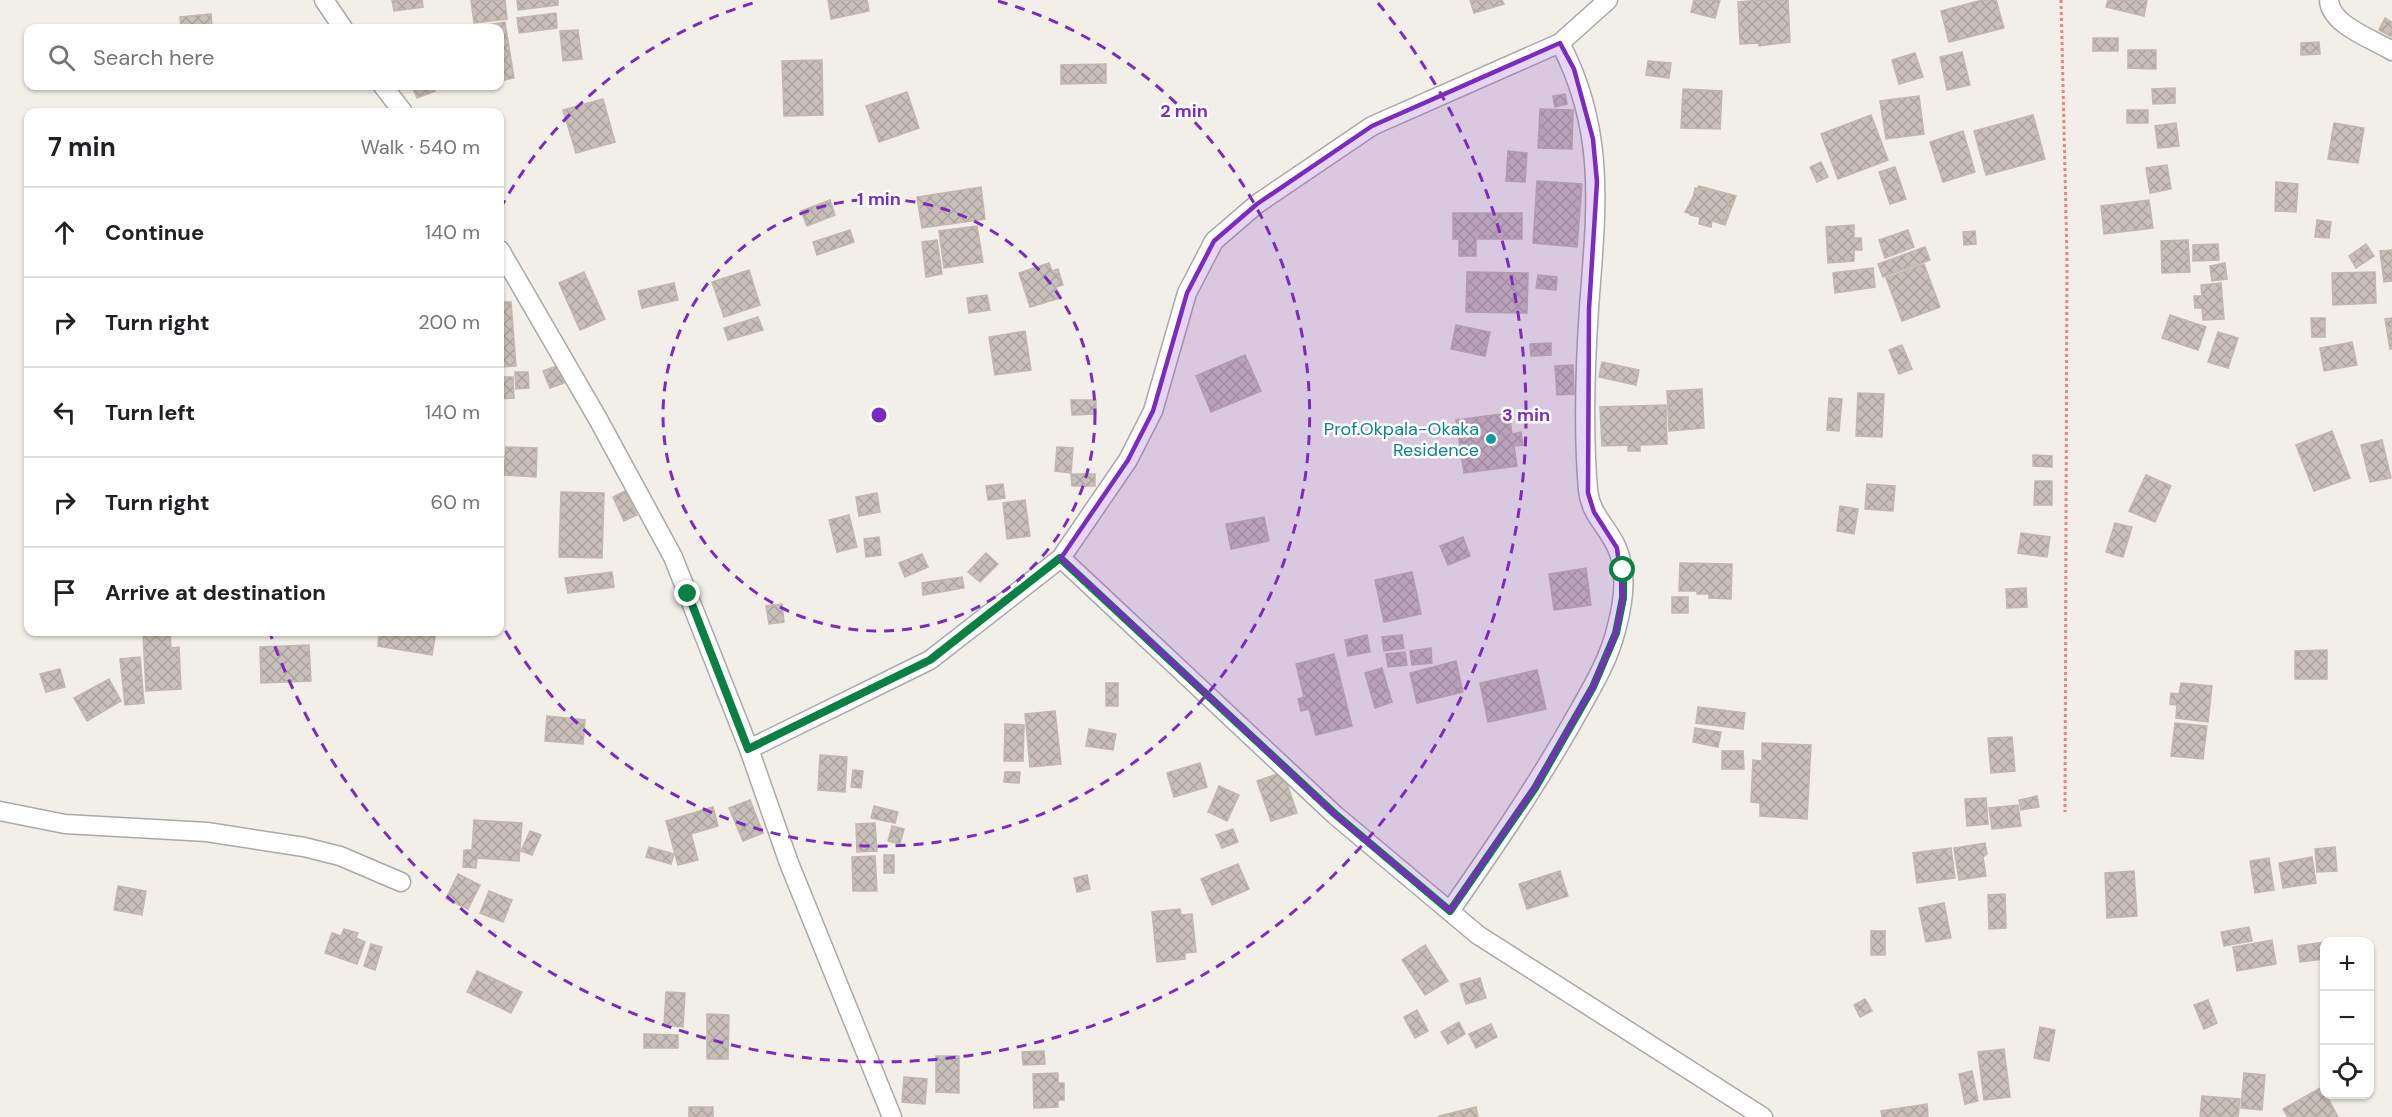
<!DOCTYPE html>
<meta charset="utf-8">
<style>
body{margin:0;font-family:"DM Sans",sans-serif;background:#f2f2f2;color:#202124}
.controls{position:absolute;right:18px;bottom:18px;display:grid;overflow:hidden;border-radius:12px;box-shadow:0 2px 4px #0004}
.controls button{width:54px;height:54px;display:grid;place-items:center;padding:0;border:0;border-bottom:2px solid #e0e0e0;background:#fff;color:#202124;font:30px sans-serif}
.stop{position:absolute;width:18px;height:18px;margin:-14px;border:4px solid #0b8043;border-radius:50%;background:#fff}
.stop.end{background:#0b8043;border-color:#fff;box-shadow:0 2px 6px #0008}
.list{margin:0;padding:0;list-style:none}
h2{display:flex;justify-content:space-between;align-items:center;height:78px;margin:0;padding:0 24px;font-size:26px}
h2 small{font-size:20px;font-weight:400;color:#757577}
.list li{display:grid;grid-template-columns:39px 1fr auto;gap:18px;align-items:center;box-sizing:border-box;height:90px;padding:0 24px;border-top:2px solid #e0e0e0}
.list b{display:block;font-size:22px;white-space:nowrap}
.list em{font-size:20px;font-style:normal;color:#757577}
.icon{flex:none;width:33px;height:33px;fill:none;stroke:currentColor;stroke-width:2;stroke-linecap:round;stroke-linejoin:round}
.map{position:relative;flex:none;width:2392px;height:1117px;overflow:hidden}
.search{position:absolute;background:#fff;box-shadow:0 2px 4px #0004;left:24px;top:24px;width:480px;height:66px;display:flex;align-items:center;gap:15px;box-sizing:border-box;padding:0 21px;border-radius:12px;color:#757577;font-size:22px}
.panel{position:absolute;background:#fff;box-shadow:0 2px 4px #0004;left:24px;top:108px;width:480px;height:528px;border-radius:12px}
.map>svg:first-child{display:block}
.building{fill:url(#building-cross-hatch);stroke:#c4b6ab;stroke-width:1.5}
.lines{fill:none;stroke-linecap:round;stroke-linejoin:round}
.minor-casing{stroke:#a9a9a9;stroke-width:21}
.path{stroke:#fa8072;stroke-width:3;stroke-dasharray:3 3;stroke-linecap:butt}
.minor{stroke:#fff;stroke-width:18}
.route{stroke:#0b8043;stroke-width:8}
.marked{fill:#7b2cbf;fill-opacity:0.2;stroke:#7b2cbf;stroke-width:4.5;stroke-linejoin:round}
.ring{fill:none;stroke:#7b2cbf;stroke-width:3;stroke-dasharray:10 8}
.culture-dot{fill:#0f9aa8;stroke:#fff;stroke-width:2}
.labels{text-anchor:middle;stroke-width:5;stroke-linejoin:round;paint-order:stroke}
.culture-label{font-size:18px;fill:#0d838f;stroke:#fff;text-anchor:end}
.centre{fill:#7b2cbf;stroke:#fff;stroke-width:3}
.ring-label{font-size:18px;text-anchor:middle;font-weight:bold;fill:#7b2cbf;stroke:#fff;stroke-width:5;stroke-linejoin:round;paint-order:stroke}
</style>
<div class="map">
<svg width="2392" height="1117" viewBox="0 0 2392 1117">
<defs>
<pattern id="building-cross-hatch" width="8" height="8" patternUnits="userSpaceOnUse" patternTransform="scale(1.5)"><rect width="8" height="8" fill="#c7bfb8"/><path d="M0 0l8 8M0 8l8-8" fill="none" stroke="#aba49e"/></pattern>
</defs>
<rect width="100%" height="100%" fill="#f2efe9"/>
<g class="building">
<path d="M392,0H422L423,7L394,11Z"/>
<path d="M471,0H505L507,19L474,23Z"/>
<path d="M517,0H558V5L518,10Z"/>
<path d="M828,0H867L869,11L831,19Z"/>
<path d="M1470,0H1502L1504,4L1474,13Z"/>
<path d="M1694,0H1720L1715,18L1691,12Z"/>
<path d="M1760,0H1788L1790,42L1759,46V43L1740,44L1738,2Z"/>
<path d="M1982,0H1996L2004,28L1949,42L1941,11Z"/>
<path d="M2108,0H2147L2144,16L2106,7Z"/>
<path d="M556,13L557,28L519,33L517,18Z"/>
<path d="M211,14L212,28H181L180,17Z"/>
<path d="M2385,18L2392,22V37L2379,30Z"/>
<path d="M505,22L514,78L500,81V28H468Z"/>
<path d="M578,30L582,59L563,61L560,31Z"/>
<rect x="2093" y="38" width="25" height="13"/>
<path d="M2319,42L2320,54L2301,55V43Z"/>
<path d="M2128,50H2156V69L2128,68Z"/>
<path d="M1962,52L1970,85L1947,90L1940,57Z"/>
<path d="M1915,53L1923,77L1899,84L1892,60Z"/>
<path d="M822,60L823,115L784,116L782,61Z"/>
<path d="M1648,61L1671,63L1669,78L1646,75Z"/>
<path d="M1106,64V83L1061,84V65Z"/>
<path d="M412,86H432L435,91L417,98Z"/>
<path d="M2175,88V103L2153,104L2152,89Z"/>
<path d="M1683,89L1722,91L1720,129L1681,128Z"/>
<path d="M907,92L919,128L879,142L866,106Z"/>
<path d="M1565,94L1567,104L1555,107L1553,96Z"/>
<path d="M1919,96L1924,134L1886,139L1880,101Z"/>
<path d="M603,99L615,142L576,153L563,110Z"/>
<path d="M1540,109L1573,110L1572,149L1538,148Z"/>
<rect x="2127" y="110" width="21" height="13"/>
<path d="M1871,115L1888,160L1838,179L1821,134Z"/>
<path d="M2033,115L2045,159L1986,175L1974,131Z"/>
<path d="M2176,123L2179,146L2158,148L2155,126Z"/>
<path d="M2334,123L2364,128L2358,163L2328,159Z"/>
<path d="M1963,131L1975,172L1943,182L1930,142Z"/>
<path d="M1508,151L1527,153L1525,182L1506,181Z"/>
<path d="M1821,162L1828,177L1817,182L1810,167Z"/>
<path d="M2167,165L2171,189L2150,193L2146,168Z"/>
<path d="M1895,167L1906,199L1890,204L1879,172Z"/>
<path d="M1537,181L1582,184L1577,247L1533,243Z"/>
<path d="M2276,182L2298,184L2296,212L2275,211Z"/>
<path d="M1699,186L1736,196L1725,225L1685,212Z"/>
<path d="M981,187L985,219L922,228L917,197Z"/>
<path d="M1695,188L1730,194L1725,222L1712,220L1711,227L1699,224L1700,217L1690,215Z"/>
<path d="M830,200L835,215L807,226L801,211Z"/>
<path d="M2149,200L2153,228L2104,234L2101,206Z"/>
<path d="M1453,213H1522V239H1476V256H1459V239H1453Z"/>
<path d="M2317,220L2331,222L2329,238L2315,237Z"/>
<path d="M1854,225V238H1861L1862,250H1854V261L1828,263L1826,227Z"/>
<path d="M977,226L983,262L944,268L939,231Z"/>
<path d="M850,230L854,242L817,255L813,242Z"/>
<path d="M1908,230L1914,247L1885,258L1879,240Z"/>
<path d="M1975,231L1976,244L1964,245L1963,232Z"/>
<path d="M937,240L942,274L926,277L922,242Z"/>
<path d="M2188,240L2190,272L2162,273L2161,241Z"/>
<path d="M2218,244L2219,260L2193,261V245Z"/>
<path d="M2366,244L2374,256L2356,268L2349,256Z"/>
<path d="M1925,247L1930,260L1883,277L1878,264Z"/>
<path d="M2392,250V281L2384,282L2380,251Z"/>
<path d="M1049,263L1052,271L1058,269L1063,285L1056,287L1060,298L1030,307L1019,273Z"/>
<path d="M2225,263L2227,279L2212,281L2210,266Z"/>
<path d="M1924,264L1940,307L1902,321L1886,278Z"/>
<path d="M1873,268L1875,287L1835,293L1833,273Z"/>
<path d="M749,270L760,305L724,317L712,282Z"/>
<path d="M584,272L605,319L580,330L559,283Z"/>
<path d="M1467,272L1528,273L1527,313L1466,312Z"/>
<path d="M2375,272L2376,303L2333,305L2332,273Z"/>
<path d="M1538,275L1557,277L1556,290L1536,288Z"/>
<path d="M674,283L678,300L642,308L638,291Z"/>
<path d="M2221,283L2224,319L2203,320L2202,308H2195L2194,296H2202L2201,285Z"/>
<path d="M987,295L990,310L969,313L967,298Z"/>
<path d="M500,302H511L516,366L500,367Z"/>
<path d="M2170,315L2206,327L2198,350L2162,338Z"/>
<path d="M758,317L763,330L728,340L724,328Z"/>
<path d="M2311,318H2325V337H2312Z"/>
<path d="M2392,318V349H2390L2385,319Z"/>
<path d="M1456,325L1490,332L1485,356L1451,349Z"/>
<path d="M1025,331L1031,370L995,375L989,337Z"/>
<path d="M2218,332L2238,338L2228,368L2208,362Z"/>
<path d="M2352,342L2357,365L2324,371L2320,348Z"/>
<path d="M1551,343V355L1531,356L1530,344Z"/>
<path d="M1902,345L1912,369L1899,374L1889,350Z"/>
<path d="M1245,355L1261,391L1211,412L1196,376Z"/>
<path d="M1602,362L1639,370L1636,385L1599,377Z"/>
<path d="M1573,365L1574,394L1557,395L1555,366Z"/>
<path d="M557,366L564,383L550,388L543,371Z"/>
<path d="M515,372H528L529,388L516,389Z"/>
<path d="M500,377H513L514,398L500,399Z"/>
<path d="M1702,389L1704,428L1669,431L1667,391Z"/>
<path d="M1858,393L1884,394L1882,437L1856,436Z"/>
<path d="M1829,398L1842,399L1839,431L1827,430Z"/>
<path d="M1071,400H1096V414L1072,415Z"/>
<path d="M1666,405L1667,444L1640,445V451H1628V445L1602,446L1600,407Z"/>
<path d="M1509,413L1512,434L1521,432L1523,445L1514,446L1517,466L1464,473L1456,420Z"/>
<path d="M2332,431L2350,478L2314,491L2296,445Z"/>
<path d="M2382,440L2391,478L2370,482L2361,445Z"/>
<path d="M506,447L537,448L536,477L504,475Z"/>
<path d="M1057,447L1073,448L1071,473L1055,471Z"/>
<path d="M2033,455L2052,456V467L2033,466Z"/>
<path d="M1071,474H1095V486H1072Z"/>
<path d="M2146,475L2171,486L2155,522L2129,511Z"/>
<path d="M2035,481H2052V505H2034Z"/>
<path d="M1003,484L1005,498L988,500L986,486Z"/>
<path d="M1867,484L1895,486L1893,511L1865,509Z"/>
<path d="M625,491L637,515L624,521L613,497Z"/>
<path d="M561,492L604,493L602,558L559,557Z"/>
<path d="M877,493L880,512L859,516L856,497Z"/>
<path d="M1025,500L1030,536L1007,539L1003,503Z"/>
<path d="M1840,506L1858,509L1854,534L1837,531Z"/>
<path d="M849,515L857,547L837,552L829,520Z"/>
<path d="M1264,517L1269,541L1231,549L1226,524Z"/>
<path d="M2115,523L2132,527L2123,557L2106,552Z"/>
<path d="M2021,533L2050,537L2047,557L2018,553Z"/>
<path d="M879,537L881,555L866,557L864,539Z"/>
<path d="M1463,537L1470,556L1448,565L1440,546Z"/>
<path d="M986,553L998,564L980,582L968,572Z"/>
<path d="M922,554L928,567L905,577L899,563Z"/>
<path d="M1680,563L1732,564L1731,599L1709,598V594H1697V591H1679Z"/>
<path d="M1586,568L1591,605L1554,610L1549,574Z"/>
<path d="M612,572L614,587L568,593L565,578Z"/>
<path d="M1412,572L1421,614L1384,622L1375,580Z"/>
<path d="M962,577L964,588L923,595L922,583Z"/>
<path d="M2026,588L2027,607L2007,608L2006,589Z"/>
<rect x="1672" y="597" width="16" height="16"/>
<path d="M782,604L784,622L769,624L766,606Z"/>
<path d="M363,632H436L432,655L378,646L379,634Z"/>
<path d="M170,633L171,648L179,647L181,689L146,691L143,634Z"/>
<path d="M1367,635L1370,652L1348,656L1345,640Z"/>
<path d="M1402,635L1404,648L1384,651L1382,637Z"/>
<path d="M309,645L311,681L261,683L260,647Z"/>
<path d="M1431,648L1432,663L1412,665L1410,651Z"/>
<path d="M2327,650V679H2295V651Z"/>
<path d="M1405,652L1407,665L1388,667L1386,654Z"/>
<path d="M1334,654L1352,726L1316,735L1309,709L1301,711L1298,699L1304,697L1296,664Z"/>
<path d="M140,657L144,703L125,705L120,659Z"/>
<path d="M1456,661L1463,692L1417,703L1410,673Z"/>
<path d="M1382,668L1392,702L1375,708L1365,673Z"/>
<path d="M60,669L65,687L46,692L40,674Z"/>
<path d="M1537,670L1546,709L1488,722L1480,683Z"/>
<path d="M109,679L121,701L87,721L74,698Z"/>
<rect x="1106" y="683" width="12" height="23"/>
<path d="M2181,683L2212,686L2208,722L2176,718L2177,705L2170,704L2171,693L2179,694Z"/>
<path d="M1698,707L1745,713L1743,729L1696,723Z"/>
<path d="M1055,711L1061,764L1030,767L1025,714Z"/>
<path d="M547,716L585,720L583,744L545,741Z"/>
<path d="M2175,723L2207,726L2203,759L2171,756Z"/>
<path d="M1005,724L1024,725L1023,761H1004Z"/>
<path d="M1695,728L1721,732L1718,747L1693,742Z"/>
<path d="M1089,729L1116,734L1113,750L1086,746Z"/>
<path d="M2012,737L2015,771L1991,773L1988,738Z"/>
<path d="M1762,743L1811,745L1807,819L1760,816V803L1751,802L1753,760L1762,761Z"/>
<path d="M1722,751H1743L1744,769H1722Z"/>
<path d="M820,755L847,757L845,792L818,790Z"/>
<path d="M1200,763L1207,787L1174,797L1167,773Z"/>
<path d="M853,770L863,771L861,788L851,787Z"/>
<path d="M1005,772H1020L1019,783L1004,782Z"/>
<path d="M1283,772L1297,813L1271,821L1257,781Z"/>
<path d="M1219,786L1239,795L1227,821L1208,812Z"/>
<path d="M2037,796L2039,807L2021,810L2019,800Z"/>
<path d="M1986,798L1988,824L1967,826L1965,799Z"/>
<path d="M750,800L763,833L743,841L729,808Z"/>
<path d="M2018,805L2021,826L1992,829L1989,808Z"/>
<path d="M874,806L898,812L895,823L871,818Z"/>
<path d="M713,807L718,826L691,834L698,860L678,865L666,821Z"/>
<path d="M474,820L522,823L519,861L477,858L476,868L463,867L464,850H472Z"/>
<path d="M875,823L877,851L857,852L856,824Z"/>
<path d="M892,826L904,829L900,844L888,841Z"/>
<path d="M1233,829L1238,842L1222,848L1216,835Z"/>
<path d="M530,831L541,835L532,855L521,851Z"/>
<path d="M1985,843L1987,854L1983,857L1986,876L1959,880L1954,848Z"/>
<path d="M649,847L674,854L671,864L646,857Z"/>
<path d="M2335,847L2337,871L2317,872L2315,849Z"/>
<path d="M1951,848L1955,878L1917,883L1913,853Z"/>
<rect x="884" y="855" width="10" height="18"/>
<path d="M875,856L877,891H853L852,857Z"/>
<path d="M2312,857L2316,883L2283,888L2279,863Z"/>
<path d="M2269,858L2274,890L2255,893L2250,861Z"/>
<path d="M1238,864L1249,889L1212,905L1201,879Z"/>
<path d="M1560,871L1568,896L1527,909L1519,884Z"/>
<path d="M2134,871L2137,916L2107,918L2105,873Z"/>
<path d="M458,874L480,885L468,909L446,899Z"/>
<path d="M1087,875L1090,889L1077,892L1074,878Z"/>
<path d="M118,886L146,891L142,915L114,910Z"/>
<path d="M489,891L512,900L503,922L480,913Z"/>
<path d="M2005,894L2006,928L1989,929L1988,895Z"/>
<path d="M1944,903L1951,938L1926,942L1919,908Z"/>
<path d="M1180,909L1181,915L1192,914L1196,952L1185,953V959L1157,962L1152,912Z"/>
<path d="M2249,927L2252,941L2224,946L2221,932Z"/>
<path d="M344,929L358,933L356,938L365,942L357,964L325,953L332,933L341,936Z"/>
<rect x="1871" y="931" width="14" height="24"/>
<path d="M2272,940L2276,964L2237,971L2233,947Z"/>
<path d="M2324,942V959L2300,962L2298,946Z"/>
<path d="M371,944L382,947L375,970L364,966Z"/>
<path d="M1425,945L1448,981L1425,995L1402,960Z"/>
<path d="M477,971L522,992L511,1013L467,992Z"/>
<path d="M1480,978L1486,998L1466,1004L1460,984Z"/>
<path d="M666,992L685,993L683,1027L664,1025Z"/>
<path d="M1865,999L1872,1011L1860,1017L1854,1005Z"/>
<path d="M2208,1000L2217,1023L2204,1029L2194,1005Z"/>
<path d="M1417,1010L1428,1031L1415,1038L1404,1017Z"/>
<path d="M707,1014L729,1015L728,1059H707Z"/>
<path d="M1459,1022L1465,1034L1448,1044L1441,1032Z"/>
<path d="M1491,1024L1497,1037L1476,1048L1469,1034Z"/>
<path d="M2040,1027L2055,1030L2049,1061L2034,1058Z"/>
<path d="M644,1034L678,1035V1048H644Z"/>
<path d="M2004,1049L2010,1097L1984,1100L1978,1052Z"/>
<path d="M1044,1051L1045,1064L1023,1065L1022,1052Z"/>
<path d="M936,1056H959V1093L936,1092Z"/>
<path d="M1972,1071L1978,1101L1965,1104L1959,1074Z"/>
<path d="M1058,1073V1083H1064V1100H1058V1107L1034,1108L1033,1074Z"/>
<path d="M2244,1073L2265,1075L2262,1110L2241,1108Z"/>
<path d="M904,1077L927,1079L925,1104L902,1102Z"/>
<path d="M2322,1087L2338,1117H2288L2283,1109Z"/>
<path d="M2202,1096L2240,1099L2238,1117H2200Z"/>
<path d="M1927,1104L1928,1117H1882L1881,1111Z"/>
<rect x="689" y="1107" width="24" height="10"/>
<path d="M1476,1107L1478,1117H1439V1116Z"/>
</g>
<g class="lines">
<g class="minor-casing">
<g id="minor">
<path d="M324,0L343,28"/>
<path d="M2329,0C2330,25 2373,39 2392,51"/>
<path d="M383,86L403,112"/>
<path d="M500,250L598,419L673,557L749,749L789,863L892,1117"/>
<path d="M1061,558L1335,815L1478,935L1763,1117"/>
<path d="M749,749L930,660L1061,558L1128,460L1153,411L1187,293L1214,241L1257,204L1372,126L1560,43L1608,0"/>
<path d="M0,811L65,824L207,832L304,847L340,856L401,882"/>
<path d="M1450,911C1493,849 1535,788 1572,723C1588,694 1608,663 1616,630C1623,605 1628,573 1617,548C1608,527 1590,514 1588,490C1583,431 1585,368 1589,308C1596,212 1607,132 1560,43"/>
</g>
</g>
<path class="path" d="M2061,0L2067,257L2065,812"/>
<use href="#minor" class="minor"/>
</g>
<g class="lines">
<path class="route" d="M688,594L748,749L930,660L1060,558L1335,814L1450,911L1535,788L1593,687L1616,633L1623,598V570"/>
</g>
<path class="marked" d="M1560,43L1574,69L1593,139L1597,182L1589,309L1588,493L1594,512L1617,548L1623,598L1616,633L1593,687L1535,787L1450,911L1335,815L1061,558L1128,460L1153,411L1187,293L1214,241L1257,204L1372,126Z"/>
<g class="ring">
<circle cx="879" cy="415" r="216"/>
<path d="M500 209A431 431 0 0 1 760 1M998 1A431 431 0 1 1 500 621"/>
<path d="M1378 3A647 647 0 1 1 271 636"/>
</g>
<circle class="culture-dot" cx="1491" cy="439" r="6"/>
<g class="labels">
<g class="culture-label">
<text x="1479" y="435">Prof.Okpala-Okaka<tspan x="1479" dy="21">Residence</tspan></text>
</g>
</g>
<circle cx="879" cy="415" r="9" class="centre"/>
<g class="ring-label">
<text x="1184" y="117">2 min</text>
<text x="879" y="205">1 min</text>
<text x="1526" y="421">3 min</text>
</g>
</svg>
<div class="controls">
<button>+</button>
<button>−</button>
<button><svg class="icon" aria-label="locate" viewBox="0 0 24 24"><circle cx="12" cy="12" r="6"/><path d="M12 2v4M12 18v4M2 12h4M18 12h4"/></svg></button>
</div>
<div class="stop" style="left:1623px;top:570px"></div>
<div class="stop end" style="left:688px;top:594px"></div>
<div class="search"><svg class="icon" aria-label="search" viewBox="0 0 24 24"><circle cx="10" cy="10" r="6"/><path d="M15 15l6 6"/></svg>Search here</div>
<section class="panel">
<h2>7 min<small>Walk · 540 m</small></h2>
<ul class="list">
<li><svg class="icon" aria-label="ahead" viewBox="0 0 24 24"><path d="M12 20V5M6 11l6-6 6 6"/></svg><div><b>Continue</b></div><em>140 m</em></li>
<li><svg class="icon" aria-label="right" viewBox="0 0 24 24"><path d="M7 20v-9h11M14 6l5 5-5 5"/></svg><div><b>Turn right</b></div><em>200 m</em></li>
<li><svg class="icon" aria-label="left" viewBox="0 0 24 24"><path d="M17 20v-9H6M10 6l-5 5 5 5"/></svg><div><b>Turn left</b></div><em>140 m</em></li>
<li><svg class="icon" aria-label="right" viewBox="0 0 24 24"><path d="M7 20v-9h11M14 6l5 5-5 5"/></svg><div><b>Turn right</b></div><em>60 m</em></li>
<li><svg class="icon" aria-label="arrive" viewBox="0 0 24 24"><path d="M6 21V4h12l-3 4 3 4H6"/></svg><div><b>Arrive at destination</b></div></li>
</ul>
</section>
</div>
